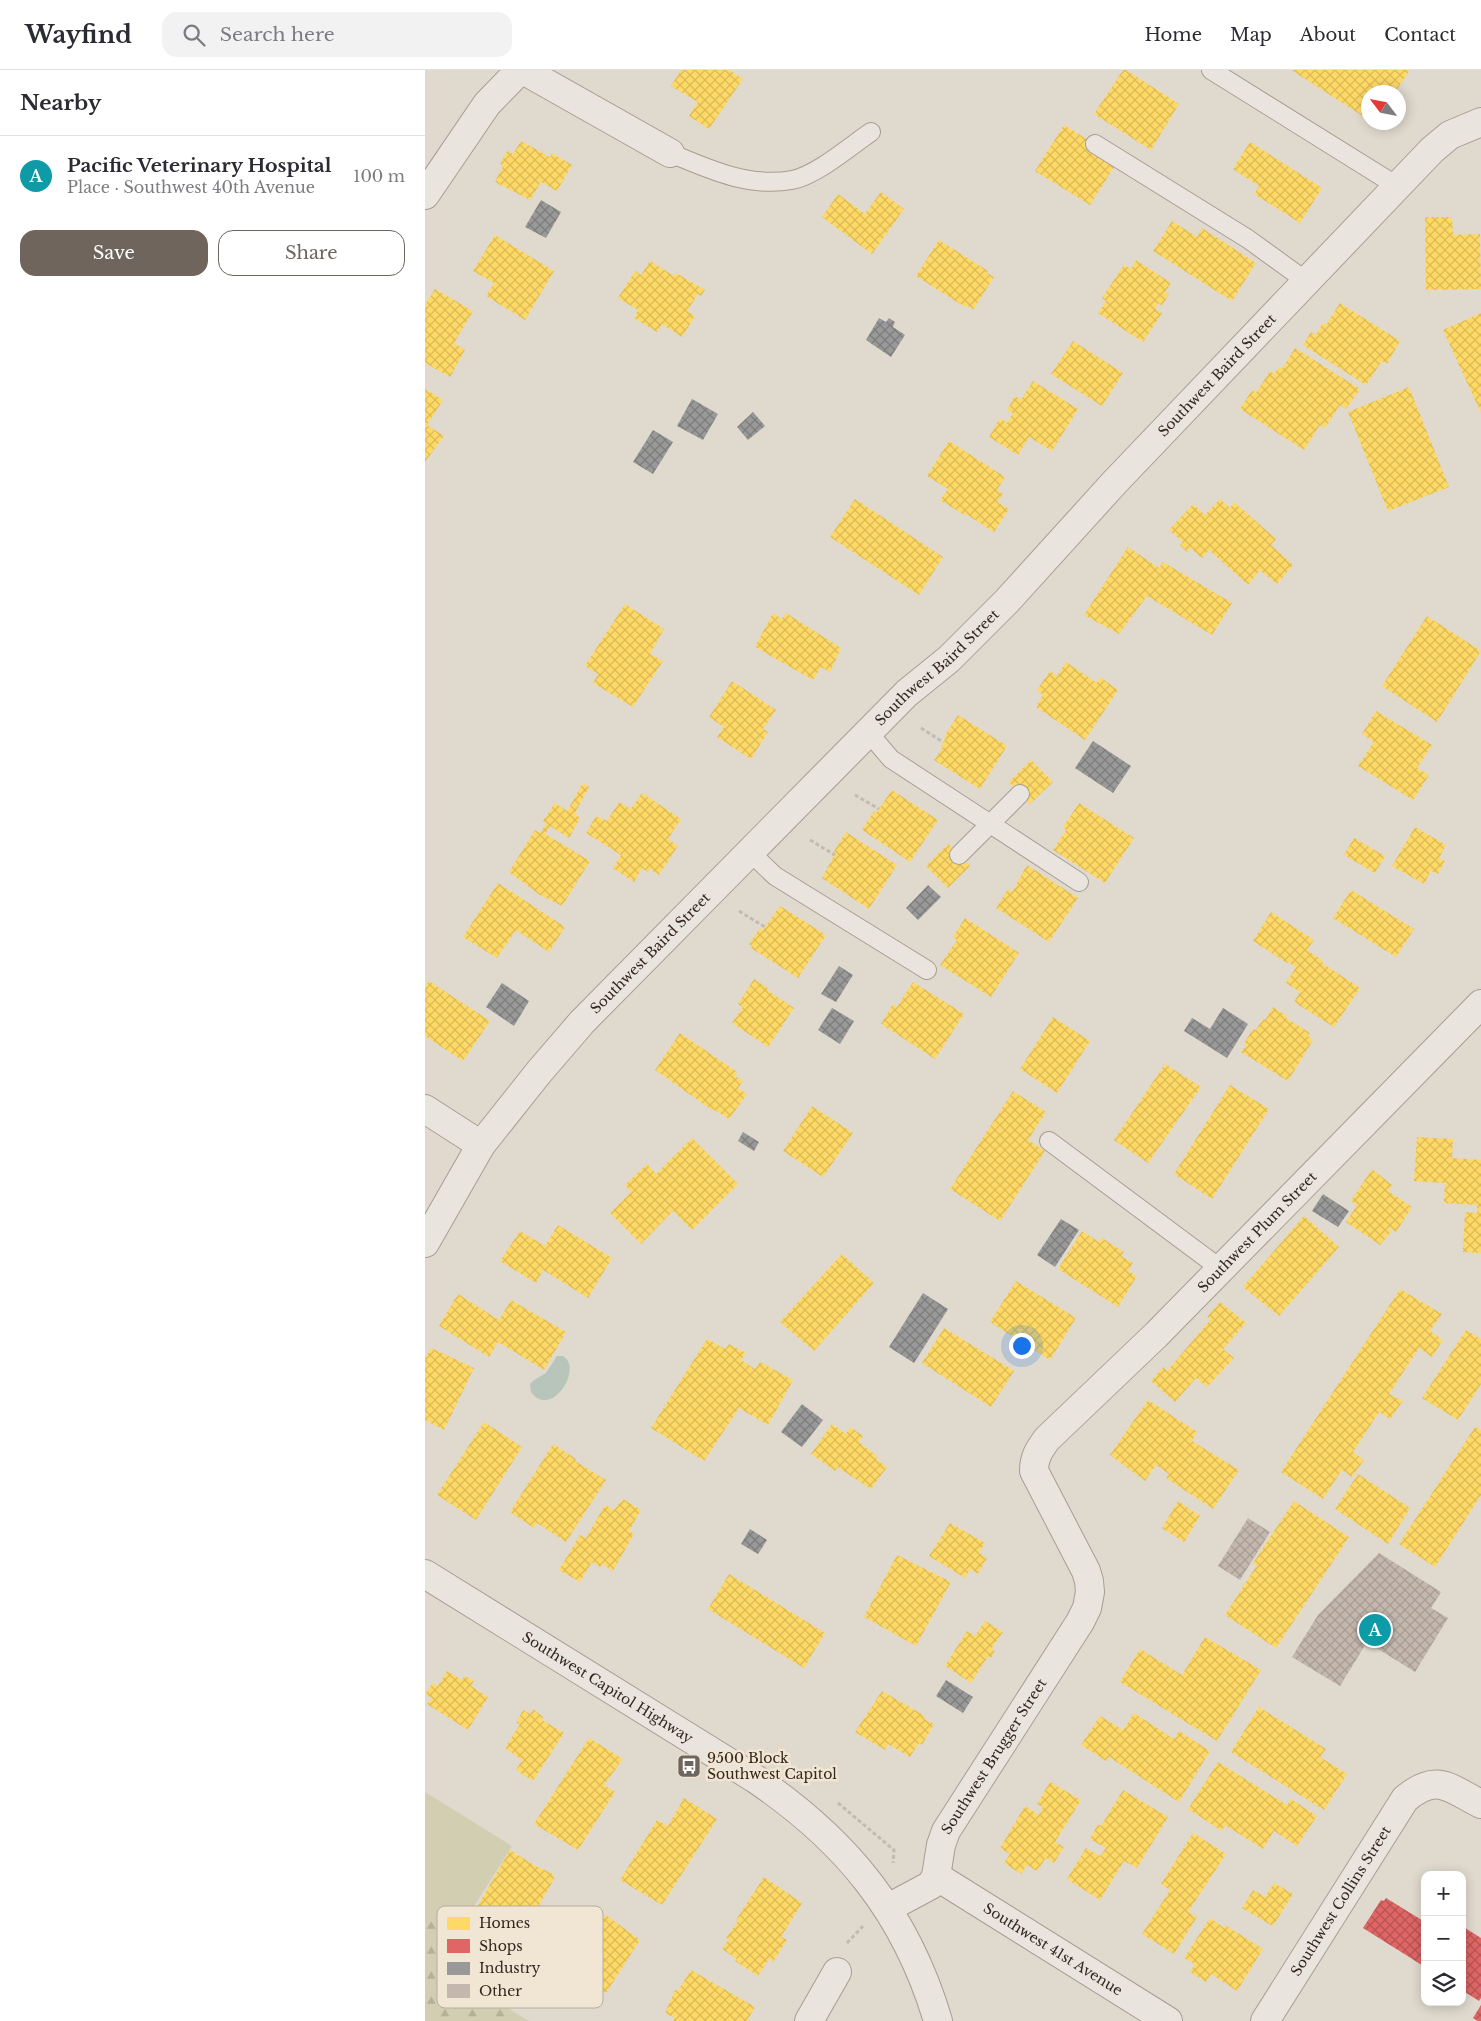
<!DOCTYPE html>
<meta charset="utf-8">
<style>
body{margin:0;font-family:"Libre Baskerville",serif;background:#f2f2f3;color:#2b2b33}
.controls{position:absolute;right:15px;bottom:15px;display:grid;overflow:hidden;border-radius:10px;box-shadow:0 2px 12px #0003}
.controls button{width:45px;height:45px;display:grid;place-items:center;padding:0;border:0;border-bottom:1px solid #e1e1e2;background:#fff;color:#2b2b33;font:25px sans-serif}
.compass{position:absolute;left:936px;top:15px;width:45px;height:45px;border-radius:50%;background:#fff;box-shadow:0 2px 12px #0003;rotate:302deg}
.you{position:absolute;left:596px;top:1275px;width:18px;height:18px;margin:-12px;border:4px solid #fff;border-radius:50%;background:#1a73e8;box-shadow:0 0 0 8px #1a73e833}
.badge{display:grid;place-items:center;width:32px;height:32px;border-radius:50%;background:#70655c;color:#fff;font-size:16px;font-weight:700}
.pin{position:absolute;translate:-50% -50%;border:2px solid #fff;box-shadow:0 1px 5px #0006}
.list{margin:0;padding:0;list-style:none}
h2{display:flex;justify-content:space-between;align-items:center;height:65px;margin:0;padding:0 20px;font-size:21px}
h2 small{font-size:16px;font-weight:400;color:#7c7c81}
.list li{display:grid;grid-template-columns:32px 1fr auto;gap:15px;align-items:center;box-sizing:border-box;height:80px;padding:0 20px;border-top:1px solid #e1e1e2}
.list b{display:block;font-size:19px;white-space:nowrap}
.list p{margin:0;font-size:16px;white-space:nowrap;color:#7c7c81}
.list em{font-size:16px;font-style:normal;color:#7c7c81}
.actions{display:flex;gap:10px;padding:15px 20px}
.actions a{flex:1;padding:11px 0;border:1px solid #70655c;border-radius:15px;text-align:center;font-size:18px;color:#70655c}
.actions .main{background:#70655c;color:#fff}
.icon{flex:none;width:28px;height:28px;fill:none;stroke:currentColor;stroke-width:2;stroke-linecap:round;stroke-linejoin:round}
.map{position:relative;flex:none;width:1056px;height:1951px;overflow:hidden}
header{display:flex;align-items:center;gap:30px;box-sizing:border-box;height:70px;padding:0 25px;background:#fff;border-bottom:1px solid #e1e1e2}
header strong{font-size:24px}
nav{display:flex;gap:28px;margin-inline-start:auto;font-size:18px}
.search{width:350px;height:45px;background:#f2f2f3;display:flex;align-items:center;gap:12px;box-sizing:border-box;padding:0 18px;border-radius:15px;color:#7c7c81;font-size:19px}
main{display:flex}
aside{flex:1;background:#fff}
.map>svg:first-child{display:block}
.green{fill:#d1ceb1}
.forest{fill:url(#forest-firs)}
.water{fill:#b7c5bb}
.homes{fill:url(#homes-cross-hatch)}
.shops{fill:url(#shops-cross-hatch)}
.industry{fill:url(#industry-cross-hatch)}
.building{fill:url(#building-cross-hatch)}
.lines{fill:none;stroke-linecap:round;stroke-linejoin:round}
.service-casing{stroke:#a59e96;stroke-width:20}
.minor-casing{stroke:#a59e96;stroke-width:30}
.tertiary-casing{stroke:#a59e96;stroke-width:30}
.path{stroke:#c1bbb4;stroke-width:3;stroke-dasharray:4 2.5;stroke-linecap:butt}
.service{stroke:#e9e4dd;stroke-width:18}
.minor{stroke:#e9e4dd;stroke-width:28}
.tertiary{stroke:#e9e4dd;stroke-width:28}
.labels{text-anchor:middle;stroke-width:5;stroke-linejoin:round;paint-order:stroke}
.street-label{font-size:14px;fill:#33271f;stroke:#f1e5d3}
.poi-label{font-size:14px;fill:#33271f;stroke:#f1e5d3;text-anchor:start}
.key{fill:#f1e5d3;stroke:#b8ac9d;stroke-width:1}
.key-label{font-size:14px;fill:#33271f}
</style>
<header>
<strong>Wayfind</strong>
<div class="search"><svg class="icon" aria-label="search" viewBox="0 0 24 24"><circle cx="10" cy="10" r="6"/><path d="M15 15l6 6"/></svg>Search here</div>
<nav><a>Home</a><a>Map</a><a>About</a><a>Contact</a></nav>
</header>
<main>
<aside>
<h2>Nearby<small></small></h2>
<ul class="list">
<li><span class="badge" style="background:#0f9aa8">A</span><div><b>Pacific Veterinary Hospital</b><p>Place · Southwest 40th Avenue</p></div><em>100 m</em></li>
</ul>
<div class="actions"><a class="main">Save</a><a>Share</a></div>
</aside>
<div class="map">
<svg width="1056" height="1951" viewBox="0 0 1056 1951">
<defs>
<pattern id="forest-firs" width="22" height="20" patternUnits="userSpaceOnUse" patternTransform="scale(1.25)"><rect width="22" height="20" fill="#d1ceb1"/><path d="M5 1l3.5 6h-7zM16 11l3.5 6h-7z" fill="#b4b198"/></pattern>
<pattern id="homes-cross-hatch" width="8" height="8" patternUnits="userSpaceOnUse" patternTransform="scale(1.25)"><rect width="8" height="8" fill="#ffd966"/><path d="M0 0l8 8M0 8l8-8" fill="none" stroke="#dbba58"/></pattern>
<pattern id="shops-cross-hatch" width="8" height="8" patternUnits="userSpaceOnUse" patternTransform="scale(1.25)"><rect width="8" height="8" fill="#e06666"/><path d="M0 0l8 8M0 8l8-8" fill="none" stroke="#b65453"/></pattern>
<pattern id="industry-cross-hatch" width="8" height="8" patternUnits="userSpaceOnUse" patternTransform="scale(1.25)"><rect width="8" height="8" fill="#999"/><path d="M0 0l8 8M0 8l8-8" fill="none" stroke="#7d7d7c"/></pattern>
<pattern id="building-cross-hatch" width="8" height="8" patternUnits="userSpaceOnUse" patternTransform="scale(1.25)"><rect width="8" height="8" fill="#c3b7ae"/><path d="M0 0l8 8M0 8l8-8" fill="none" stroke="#a89d95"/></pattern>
</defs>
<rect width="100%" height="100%" fill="#e0d9cd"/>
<path class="green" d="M0,1722L87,1776L12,1895L104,1951H0Z"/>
<path class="forest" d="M0,1849L18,1857L28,1876L37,1915L95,1951H0Z"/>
<path class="water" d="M132,1286H138C159,1298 126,1350 106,1322L105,1314L109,1310L121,1303Z"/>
<g class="homes">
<path d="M256,0H304L318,9L284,59L264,46L273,32L246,16Z"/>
<path d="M698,0H701L754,34L726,80L669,44Z"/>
<path d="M866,0H985L970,22H944V50Z"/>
<path d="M639,55L694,89L665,135L610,101Z"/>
<path d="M96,71L125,87L127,83L147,95L132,121L116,112L105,130L70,112L78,96L75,94L82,81L88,84Z"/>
<path d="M825,72L897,118L875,153L829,124L834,116L808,99Z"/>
<path d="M456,122L479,139L447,184L397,147L413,124L440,144Z"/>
<path d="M1000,147H1027L1028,165L1055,164L1056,219L1001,220Z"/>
<path d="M747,151L772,167L777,158L831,193L807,231L728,181Z"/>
<path d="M70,165L129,201L100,250L61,226L69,213L48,201Z"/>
<path d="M514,170L563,201L562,203L569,207L548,240L542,235L540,237L491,206Z"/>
<path d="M711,190L746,213L740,222L744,224L737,236L733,233L730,239L737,243L718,272L673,243L681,231L677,228L699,195L706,199Z"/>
<path d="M225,191L249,206L251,203L280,220L276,226L273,224L262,241L270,246L257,267L237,254L232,262L209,248L213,240L193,228L210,201L216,205Z"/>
<path d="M10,219L48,241L29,273L40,280L25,307L0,293V235Z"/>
<path d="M915,233L975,271L962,294L957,291L941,315L878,275L886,262L891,265L898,253L901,255Z"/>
<path d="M1056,243V343L1018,260Z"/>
<path d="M648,271L698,303L677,336L626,304Z"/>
<path d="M870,278L935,319L921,339L915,335L900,358L895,355L879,380L815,339L827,320L831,323L845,301L849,304L854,297L857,299Z"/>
<path d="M608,311L653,339L627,381L604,367L593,385L564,367L575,348L582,353L588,343L582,340L590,326L596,330Z"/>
<path d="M984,317L1024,417L963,441L923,342Z"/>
<path d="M0,319L18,330L2,355L19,366L0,392Z"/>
<path d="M524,371L580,407L572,420L578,424L572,432L584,439L569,462L541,444V446L515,430L523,419L502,406Z"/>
<path d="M430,429L518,487L494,525L405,467Z"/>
<path d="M795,429L805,438L809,432L851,469L846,475L868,495L852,514L835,500L823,515L784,480L777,488L765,478L762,482L755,475L758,472L744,460L768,434L780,445Z"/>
<path d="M703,477L734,498L738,492L807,533L787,565L722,526L694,564L659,545Z"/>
<path d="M200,534L239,559L225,584L238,591L208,637L168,613L173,604L160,596Z"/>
<path d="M348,543L357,549L361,543L416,578L405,602L396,597L388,610L330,577Z"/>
<path d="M1002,546L1056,581L1012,652L957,616Z"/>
<path d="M641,592L672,613L675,607L693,620L660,670L611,637L618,625L612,620L625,601L632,606Z"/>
<path d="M307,611L351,640L338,659L343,662L326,689L292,667L299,657L284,647Z"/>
<path d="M951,641L1007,675L992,698L1004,705L988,730L933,696L949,672L937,664Z"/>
<path d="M533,645L582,676L555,719L509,690L518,677L516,676L521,668L519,667Z"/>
<path d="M606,690L628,712L605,734L584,712Z"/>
<path d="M158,713L164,717L150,743L155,748L144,768L125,756L120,764L165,791L137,836L115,825L84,802L110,760L115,763L121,754L118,751L130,733L142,741Z"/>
<path d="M467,720L513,750L485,792L437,760L449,741L451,743Z"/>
<path d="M217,723L256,749L243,769L253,776L234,805L225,799L223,802L217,798L209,812L188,798L196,785L161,763L171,746L182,751L194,732L206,739Z"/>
<path d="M654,733L709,768L680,813L628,780L641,760L638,757Z"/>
<path d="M990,757L1021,775L1014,788L1020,791L1013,804L1006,801L999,814L967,796Z"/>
<path d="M421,762L472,795L444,839L397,808L410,784L408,783Z"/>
<path d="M929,768L960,786L950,803L919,785Z"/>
<path d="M523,774L545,796L523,818L501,796Z"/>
<path d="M602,795L653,828L624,872L571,838L583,819L587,822Z"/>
<path d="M73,813L140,857L124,882L91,860L72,888L38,867Z"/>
<path d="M926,820L989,859L971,887L908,848Z"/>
<path d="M355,836L401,865L373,908L326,878L327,876L324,874L335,858L338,860Z"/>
<path d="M846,842L889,870L882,880L898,891L897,893L935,918L909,957L869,932L875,922L861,913L871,897L863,892L862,893L828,871Z"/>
<path d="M540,848L594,883L566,927L515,895L532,870L528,867Z"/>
<path d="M329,909L343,918L342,920L369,938L343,977L307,953L318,937L313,934Z"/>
<path d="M4,911L65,951L38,991L0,966V917Z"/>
<path d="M488,912L539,944L510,989L456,954L468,934L472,937Z"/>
<path d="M848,937L862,946L861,948L885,963L883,966L888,970L863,1011L816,982L822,974L819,973L828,959L831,960L838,949L840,950Z"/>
<path d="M628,947L665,971L632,1023L595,999Z"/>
<path d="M255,963L312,1002L310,1006L318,1011L313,1018L322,1024L304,1049L288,1039L287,1040L230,1000Z"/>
<path d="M740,994L776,1017L723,1093L689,1070Z"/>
<path d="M805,1015L844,1039L787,1129L749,1104Z"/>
<path d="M588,1021L621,1042L603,1070L620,1081L575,1151L525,1119Z"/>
<path d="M387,1036L428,1063L398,1107L358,1081Z"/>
<path d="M992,1067L1028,1069L1027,1088L1056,1090V1183L1038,1182L1040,1142L1052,1143V1135L1019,1133L1020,1113L989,1111Z"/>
<path d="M267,1068L313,1114L267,1160L248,1141L216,1174L185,1143L206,1122L200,1115L222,1094L231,1104Z"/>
<path d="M947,1099L967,1115L963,1121L987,1137L971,1162L963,1157L966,1162L955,1175L921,1152L932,1135L926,1131Z"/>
<path d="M879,1146L914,1177L854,1246L818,1217Z"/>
<path d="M133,1155L187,1188L163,1228L118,1200L111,1213L75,1191L95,1161L120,1176Z"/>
<path d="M657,1161L674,1172L677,1168L699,1182L696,1186L708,1193L703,1201L712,1206L693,1237L633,1199Z"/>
<path d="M417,1184L449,1213L389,1281L355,1252Z"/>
<path d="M591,1211L651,1248L625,1290L565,1252Z"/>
<path d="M975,1219L1017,1244L1005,1261L1018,1270L1007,1287L994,1278L964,1324L978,1331L965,1349L954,1342L928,1382L939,1390L927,1407L917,1400L898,1429L856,1402Z"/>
<path d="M33,1224L74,1250L86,1230L141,1262L119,1300L73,1272L64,1287L14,1256Z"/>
<path d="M795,1232L821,1253L798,1279L809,1288L782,1317L771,1308L750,1332L726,1311L738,1297L742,1301L786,1249L782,1247Z"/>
<path d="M519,1258L589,1301L566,1337L497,1293Z"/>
<path d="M1041,1260L1056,1269V1314L1033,1350L997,1328Z"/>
<path d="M282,1269L300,1279L304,1274L321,1283L316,1290L330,1299L335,1292L368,1310L343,1355L314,1338L279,1391L226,1358Z"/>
<path d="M6,1278L49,1298L19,1360L0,1350V1286L1,1287Z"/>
<path d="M723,1330L772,1362L767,1371L814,1400L788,1439L741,1408L744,1404L731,1395L720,1411L685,1385Z"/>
<path d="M59,1352L97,1377L51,1450L12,1425Z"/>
<path d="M407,1354L421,1364L425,1357L438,1366L434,1372L452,1386L451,1389L462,1397L446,1419L412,1397L410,1401L386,1384Z"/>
<path d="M1050,1357L1056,1360V1425L1010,1497L974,1474Z"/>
<path d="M128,1374L151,1389L150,1391L181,1410L141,1472L112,1453L109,1458L85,1442Z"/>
<path d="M933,1404L985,1438L963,1474L910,1439Z"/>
<path d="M198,1429L216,1440L204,1461L209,1464L188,1501L177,1494L175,1497L167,1492L155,1512L134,1500L155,1465L161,1468L180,1435L189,1440Z"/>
<path d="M753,1431L775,1446L759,1472L737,1458Z"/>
<path d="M869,1431L924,1467L851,1578L800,1545L832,1495L828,1493Z"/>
<path d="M525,1453L560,1473L554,1483L562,1488L553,1504L545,1499L540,1508L504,1486Z"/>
<path d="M472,1485L526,1512L491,1576L439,1547Z"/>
<path d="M304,1504L400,1563L379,1598L283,1539Z"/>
<path d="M560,1551L578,1562L566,1579L570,1581L566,1588L563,1586L546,1613L520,1596L542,1561L550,1566Z"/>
<path d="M780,1567L836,1600L792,1671L695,1612L715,1579L757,1605Z"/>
<path d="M22,1601L37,1610L40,1606L49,1611L46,1616L63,1627L43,1660L2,1634L7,1628L0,1624L8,1613L13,1616Z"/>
<path d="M457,1621L500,1646L499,1649L509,1654L497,1675L494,1673L485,1687L463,1674L460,1680L430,1662Z"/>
<path d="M834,1637L901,1679L895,1687L922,1704L899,1740L806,1682Z"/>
<path d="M108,1639L118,1647L117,1650L139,1663L108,1711L91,1700L97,1690L80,1678L95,1654L91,1653L98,1640L105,1644Z"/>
<path d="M709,1643L749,1669L754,1661L785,1681L754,1732L684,1687L681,1691L656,1675L675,1646L698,1660Z"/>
<path d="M164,1668L198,1689L179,1715L190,1722L153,1780L109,1754Z"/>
<path d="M793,1692L862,1735L866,1729L892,1746L872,1776L849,1761L838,1779L800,1755L797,1761L763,1739Z"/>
<path d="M625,1712L656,1730L630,1772L639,1777L629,1793L621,1788L612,1801L602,1795L596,1804L579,1793L585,1784L575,1778L600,1736L614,1745L618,1737L612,1734Z"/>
<path d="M698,1720L743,1747L712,1798L699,1791L675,1830L642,1809L661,1778L675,1786L681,1778L665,1769L673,1754L676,1756Z"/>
<path d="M259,1728L292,1749L237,1835L195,1810L232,1750L243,1756Z"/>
<path d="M768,1763L801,1784L763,1842L772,1847L749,1884L717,1864L745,1820L736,1814Z"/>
<path d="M85,1780L109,1795L126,1803L130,1807L107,1848L102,1843L91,1863L51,1839Z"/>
<path d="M339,1807L377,1833L356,1867L362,1870L348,1892L344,1889L333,1906L310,1891L312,1889L297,1879L304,1869L301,1868L313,1851L311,1850Z"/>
<path d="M849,1813L868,1824L848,1856L817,1838L828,1820L840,1827Z"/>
<path d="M181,1845L215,1870L181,1923L158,1912L144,1897Z"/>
<path d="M785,1848L799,1858L800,1855L838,1879L812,1921L786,1904L781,1912L765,1902L770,1894L759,1888Z"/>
<path d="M266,1900L330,1937L322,1951H248L250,1948L240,1943L250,1920L253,1921Z"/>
</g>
<g class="shops">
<path d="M961,1828L1000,1852V1897L938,1858L956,1830L959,1831Z"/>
<path d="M1037,1856L1056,1868V1928L1054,1931L1037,1920Z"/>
<path d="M1056,1935V1951H1053L1048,1948Z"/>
</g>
<g class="industry">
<path d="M116,130L136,142L121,168L100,157Z"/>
<path d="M454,248L461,252L464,248L470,252L468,257L480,265L466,287L441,270Z"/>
<path d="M267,329L293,344L278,370L252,356Z"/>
<path d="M328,342L340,356L323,370L312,357Z"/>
<path d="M228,360L248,372L228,404L208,392Z"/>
<path d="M668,671L706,696L688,723L650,698Z"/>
<path d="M503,815L516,827L493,850L481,838Z"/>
<path d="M414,896L428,905L411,932L396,924Z"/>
<path d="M77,913L104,931L89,956L61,937Z"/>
<path d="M407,938L429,951L415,974L393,960Z"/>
<path d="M798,938L823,954L802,988L759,961L767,948L785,959Z"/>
<path d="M318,1062L334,1072L329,1081L313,1071Z"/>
<path d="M898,1124L924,1141L913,1157L887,1141Z"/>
<path d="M636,1149L654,1160L630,1197L612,1185Z"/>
<path d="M498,1223L523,1239L489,1293L464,1277Z"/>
<path d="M377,1334L398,1350L377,1377L356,1362Z"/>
<path d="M325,1459L342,1470L333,1484L316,1474Z"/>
<path d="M521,1610L548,1627L538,1643L511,1626Z"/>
</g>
<g class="building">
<path d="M823,1448L845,1462L815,1510L793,1496Z"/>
<path d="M954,1483L1016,1522L1006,1538L1023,1548L990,1602L942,1572L915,1616L867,1587L893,1545Z"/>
</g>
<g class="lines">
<g class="service-casing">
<g id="service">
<path d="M786,0L972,116"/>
<path d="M670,74L823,169L881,211"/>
<path d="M245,83C283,99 324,118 367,110C392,105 424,77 446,62"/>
<path d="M443,662L466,689L654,812"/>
<path d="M325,782L350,806L502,900"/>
<path d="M534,785L595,724"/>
<path d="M624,1071L796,1199"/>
</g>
</g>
<g class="minor-casing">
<g id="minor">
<path d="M98,0L245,83"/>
<path d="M0,125L62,34L95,0"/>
<path d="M0,1039L56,1075"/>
<path id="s1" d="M0,1173L56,1075L114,1002L157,952L482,623L524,589L582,531L689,413L1007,80L1025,65L1056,52"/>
<path id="s2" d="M511,1806L743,1951"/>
<path id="s3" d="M463,1838L506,1815L511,1806L516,1775L521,1761L655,1552L662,1538L665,1522L664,1511L661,1501L609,1401C609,1387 614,1380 622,1369L731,1265L1056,934"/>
<path d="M384,1951L412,1902"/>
<path id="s4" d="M840,1951L980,1729C1012,1702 1024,1718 1056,1734"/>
</g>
</g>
<g class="tertiary-casing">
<g id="tertiary">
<path id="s5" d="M0,1504L329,1708C421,1770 481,1843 513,1951"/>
</g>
</g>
<g class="path">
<path d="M496,658L518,672"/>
<path d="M430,725L454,739"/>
<path d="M385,770L410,785"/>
<path d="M314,841L340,857"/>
<path d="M413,1733L469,1780L468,1793"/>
<path d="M422,1873L438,1856"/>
</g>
<use href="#service" class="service"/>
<use href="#minor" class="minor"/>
<use href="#tertiary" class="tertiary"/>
</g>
<defs>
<g id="bus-square" transform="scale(1.25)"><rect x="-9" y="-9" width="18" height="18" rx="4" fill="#70655c" stroke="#f1e5d3"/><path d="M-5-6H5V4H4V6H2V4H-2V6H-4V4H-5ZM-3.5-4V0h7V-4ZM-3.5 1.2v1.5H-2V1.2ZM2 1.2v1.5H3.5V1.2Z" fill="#fff"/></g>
</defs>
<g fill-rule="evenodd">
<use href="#bus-square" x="264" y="1696"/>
</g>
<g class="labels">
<g class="street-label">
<text dy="5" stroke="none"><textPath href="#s1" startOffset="1179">Southwest Baird Street</textPath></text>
<text dy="5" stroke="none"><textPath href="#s1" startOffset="774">Southwest Baird Street</textPath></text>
<text dy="5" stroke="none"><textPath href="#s1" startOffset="369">Southwest Baird Street</textPath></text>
<text dy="5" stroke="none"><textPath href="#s3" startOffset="850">Southwest Plum Street</textPath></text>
<text dy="5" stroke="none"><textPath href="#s5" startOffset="215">Southwest Capitol Highway</textPath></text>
<text dy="5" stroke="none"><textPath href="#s3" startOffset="194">Southwest Brugger Street</textPath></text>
<text dy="5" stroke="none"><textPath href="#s4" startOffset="142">Southwest Collins Street</textPath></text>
<text dy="5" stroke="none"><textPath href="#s2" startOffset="138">Southwest 41st Avenue</textPath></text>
</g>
<g class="poi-label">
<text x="282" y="1693">9500 Block<tspan x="282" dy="16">Southwest Capitol</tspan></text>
</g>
</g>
<rect x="12" y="1836" width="166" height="102" rx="8" class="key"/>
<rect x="22" y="1847" width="23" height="13" fill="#ffd966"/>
<rect x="22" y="1869" width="23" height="14" fill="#e06666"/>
<rect x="22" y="1892" width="23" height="13" fill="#999"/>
<rect x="22" y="1914" width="23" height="14" fill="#c3b7ae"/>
<g class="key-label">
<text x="54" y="1858">Homes</text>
<text x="54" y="1881">Shops</text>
<text x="54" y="1903">Industry</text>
<text x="54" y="1926">Other</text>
</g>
</svg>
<div class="controls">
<button>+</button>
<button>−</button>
<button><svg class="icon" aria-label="layers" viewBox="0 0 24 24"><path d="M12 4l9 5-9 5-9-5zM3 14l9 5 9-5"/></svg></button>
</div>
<svg class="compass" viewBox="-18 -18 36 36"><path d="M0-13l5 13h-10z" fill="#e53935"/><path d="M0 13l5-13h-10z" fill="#7c7c81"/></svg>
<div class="you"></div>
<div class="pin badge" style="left:950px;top:1560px;background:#0f9aa8">A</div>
</div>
</main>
